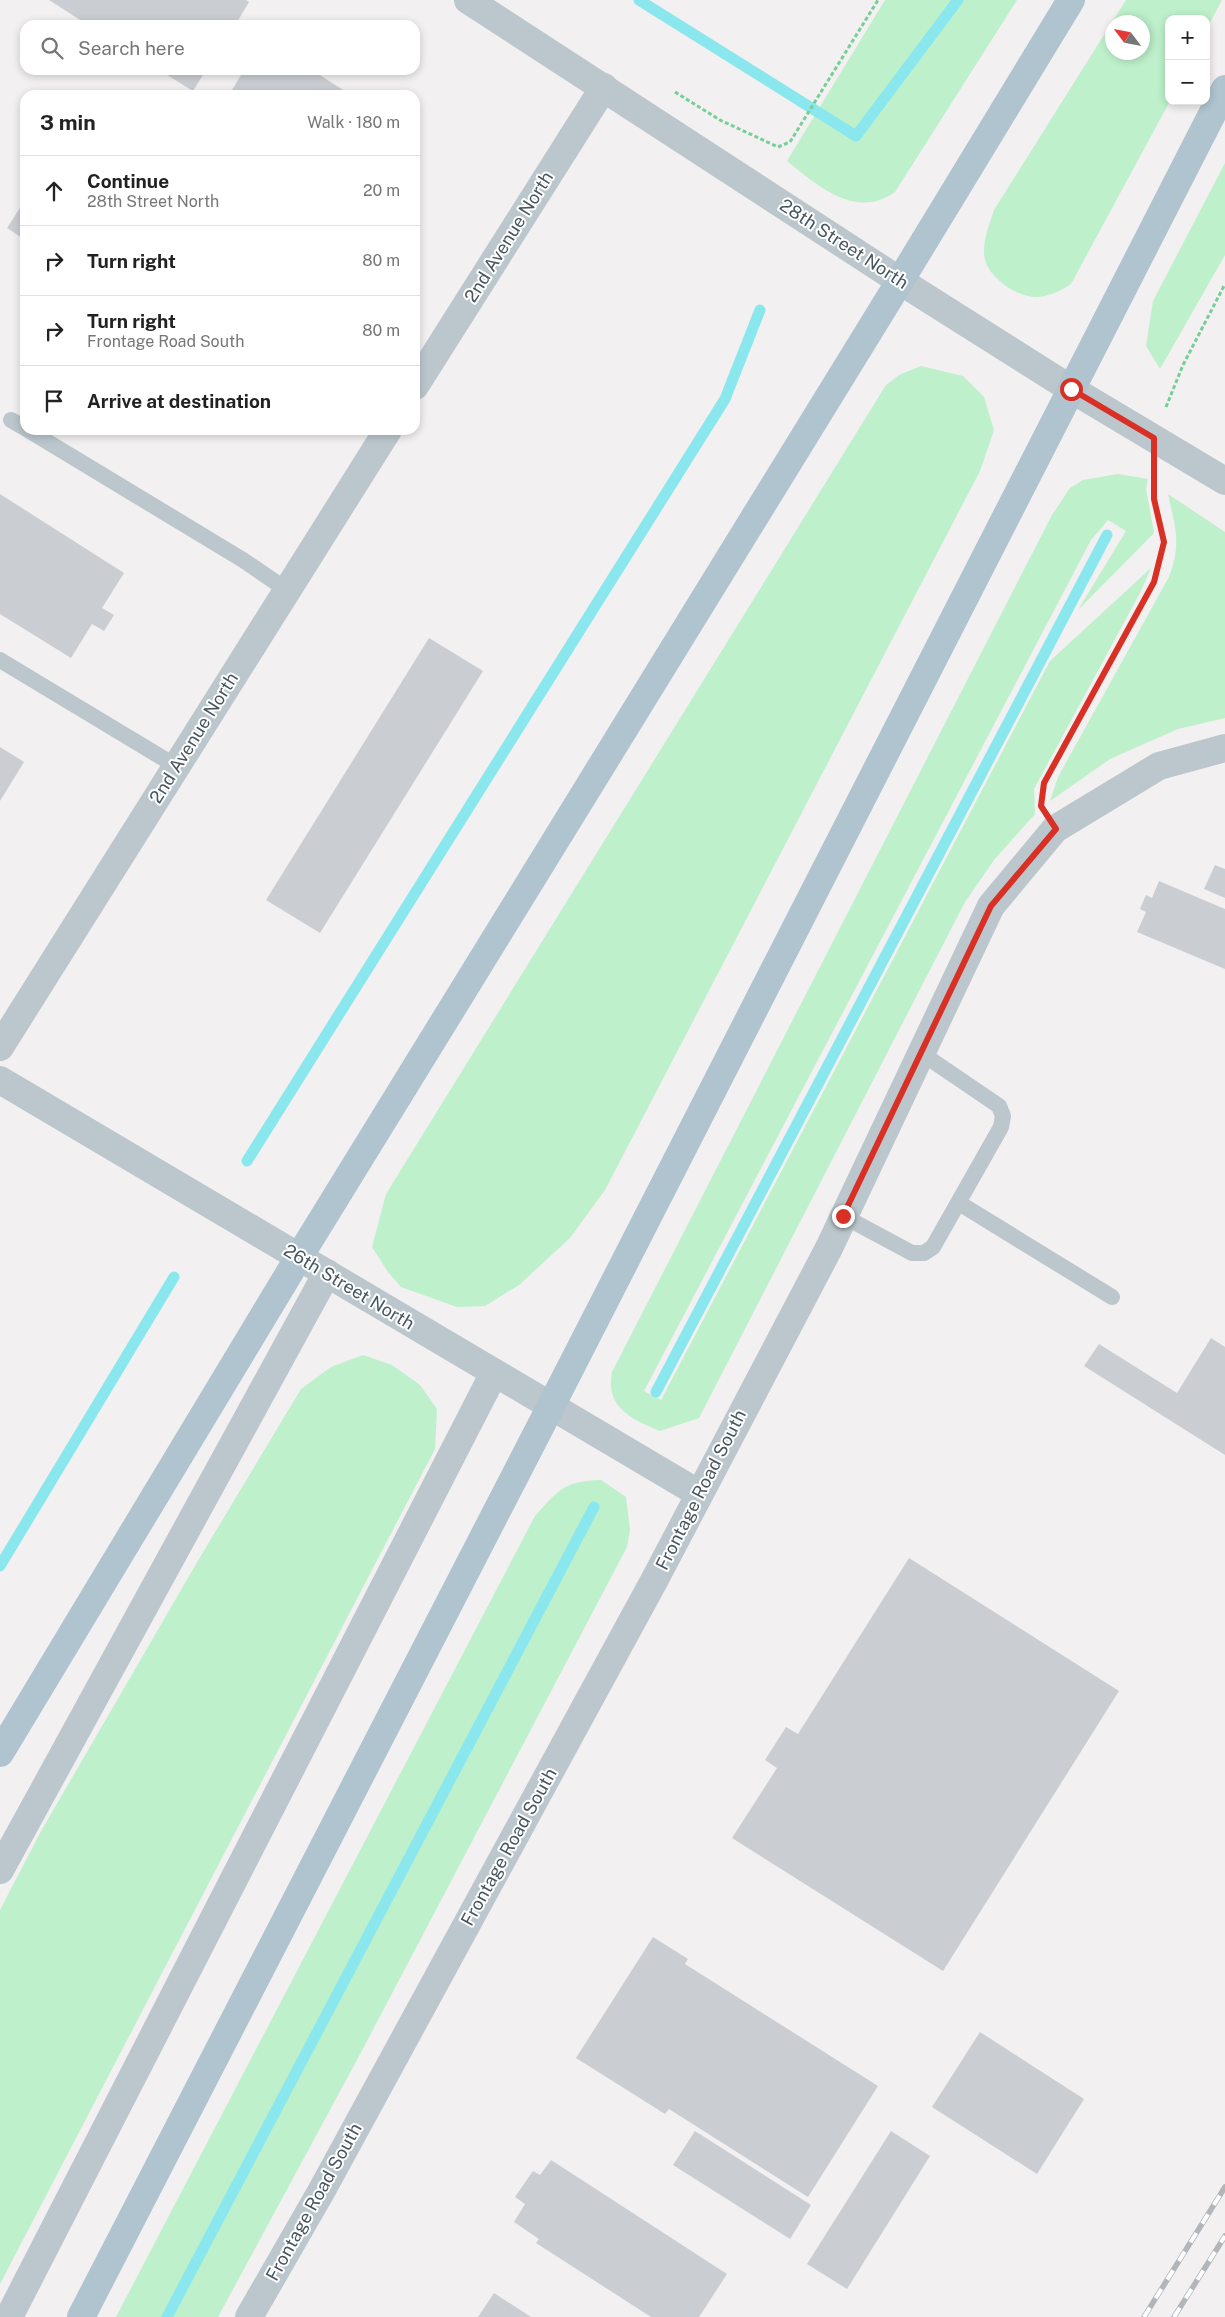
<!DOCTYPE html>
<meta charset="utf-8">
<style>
body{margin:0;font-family:"Public Sans",sans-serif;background:#f2f2f2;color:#222}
.controls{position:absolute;right:15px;top:15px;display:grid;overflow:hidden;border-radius:10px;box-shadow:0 2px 8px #0003}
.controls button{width:45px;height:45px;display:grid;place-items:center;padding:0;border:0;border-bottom:1px solid #e0e0e0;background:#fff;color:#222;font:25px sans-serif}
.compass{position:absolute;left:1105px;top:15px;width:45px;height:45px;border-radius:50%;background:#fff;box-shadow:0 2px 8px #0003;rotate:302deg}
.stop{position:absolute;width:15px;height:15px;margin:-11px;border:4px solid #d93025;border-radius:50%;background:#fff}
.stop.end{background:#d93025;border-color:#fff;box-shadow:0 1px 5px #0008}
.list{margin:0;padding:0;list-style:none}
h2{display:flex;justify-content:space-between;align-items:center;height:65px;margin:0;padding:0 20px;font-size:21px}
h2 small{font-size:16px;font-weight:400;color:#767676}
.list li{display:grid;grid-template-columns:32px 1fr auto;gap:15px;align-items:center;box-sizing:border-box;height:70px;padding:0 20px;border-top:1px solid #e0e0e0}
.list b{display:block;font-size:19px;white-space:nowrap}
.list p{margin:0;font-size:16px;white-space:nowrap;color:#767676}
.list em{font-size:16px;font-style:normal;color:#767676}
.icon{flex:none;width:28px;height:28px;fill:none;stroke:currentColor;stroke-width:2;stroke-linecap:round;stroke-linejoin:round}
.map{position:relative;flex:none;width:1225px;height:2317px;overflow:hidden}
.search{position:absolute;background:#fff;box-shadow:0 2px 8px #0003;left:20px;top:20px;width:400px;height:55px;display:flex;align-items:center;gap:12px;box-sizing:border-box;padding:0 18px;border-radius:15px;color:#767676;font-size:19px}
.panel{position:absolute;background:#fff;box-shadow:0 2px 8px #0003;left:20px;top:90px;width:400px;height:345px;border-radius:15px}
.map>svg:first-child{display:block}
.green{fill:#bef0cb;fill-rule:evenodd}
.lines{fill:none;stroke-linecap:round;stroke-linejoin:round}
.stream{stroke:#8ae7ee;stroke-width:11}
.building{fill:#caced3}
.path{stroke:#75cf96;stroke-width:3;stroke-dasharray:4 2.5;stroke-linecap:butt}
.lane{stroke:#bbc7cd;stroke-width:16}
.street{stroke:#bbc7cd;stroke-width:28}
.primary{stroke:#afc4cf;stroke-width:28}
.rail-casing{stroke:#b2b6ba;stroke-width:5.5}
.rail{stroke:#fff;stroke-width:4;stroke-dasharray:11;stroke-linecap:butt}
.route{stroke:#d93025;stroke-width:6}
.labels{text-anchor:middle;stroke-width:4;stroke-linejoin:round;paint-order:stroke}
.street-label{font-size:18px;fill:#47565e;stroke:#fff}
</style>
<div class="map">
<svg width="1225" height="2317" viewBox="0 0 1225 2317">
<rect width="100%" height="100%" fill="#f2f0f0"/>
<g class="green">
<path d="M885,0H1017L895,192C856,220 818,186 787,161Z"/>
<path d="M1126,0H1222L1206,30V19H1169L1170,101L1071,284C1061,291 1047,297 1035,297C1016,296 993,280 986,263C980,247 989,226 994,210ZM1112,22H1142V52H1112Z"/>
<path d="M1225,163V255L1160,369L1146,346L1153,301Z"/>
<path d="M921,366L963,376L984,397L994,430L980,471L605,1190L570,1238L519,1285L485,1306L457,1307L401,1287L388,1272L372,1247L386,1194L886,385L899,375Z"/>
<path d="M1118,474L1148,479L1146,489L1154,533L1078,610L1126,531L1108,520L1091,540L644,1391L661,1400L1050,661L1151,568L1141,591L1034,789L1035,814L994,860L965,902L699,1418L660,1431C632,1419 605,1408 612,1372L1052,515L1070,488L1083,480Z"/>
<path d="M1168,494L1225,532V718L1178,729L1110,759L1050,801L1058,777L1169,577C1182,543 1175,527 1168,494Z"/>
<path d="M363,1355L392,1365L420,1385L437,1409L435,1449L0,2284V1910L40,1833L199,1559L301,1389L331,1367Z"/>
<path d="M601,1480L626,1497L630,1530L627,1547L358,2058L218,2317H116L535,1516C559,1490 563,1481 601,1480Z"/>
</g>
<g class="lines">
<g class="stream">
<path d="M639,0L856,136L958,0"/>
<path d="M247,1161L725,399L760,310"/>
<path d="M656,1392L1107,535"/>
<path d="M0,1566L174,1277"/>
<path d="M167,2317L594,1507"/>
</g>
</g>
<g class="building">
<path d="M49,0H246L249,2L237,22L241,25H88Z"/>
<path d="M159,70H206L193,91Z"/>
<path d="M244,70H312L351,95H229Z"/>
<path d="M25,200V240L7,228Z"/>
<path d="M0,494L124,573L102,608L114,615L104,631L92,624L71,658L0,614Z"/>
<path d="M429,638L483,671L320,933L266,900Z"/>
<path d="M0,747L24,762L0,801Z"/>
<path d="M1215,865L1225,869V898L1204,889Z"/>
<path d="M1159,881L1225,909V969L1137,932L1146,912L1140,909L1146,895L1152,898Z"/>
<path d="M1211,1338L1225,1347V1455L1084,1366L1099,1344L1177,1393Z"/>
<path d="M909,1558L1119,1691L943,1971L732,1838L777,1768L765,1760L786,1727L798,1734Z"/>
<path d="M653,1937L688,1959L685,1964L878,2086L808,2197L669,2109L665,2114L576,2058Z"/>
<path d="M980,2032L1084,2099L1037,2174L932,2107Z"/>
<path d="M695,2131L811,2205L790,2239L673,2165Z"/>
<path d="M891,2131L930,2156L847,2289L807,2264Z"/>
<path d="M551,2160L727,2274L699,2317H651L536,2243L539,2239L514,2222L525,2204L515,2197L533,2171L540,2175Z"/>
<path d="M494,2293L531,2317H478Z"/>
</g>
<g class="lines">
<g class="path">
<path d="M675,92L720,120L778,147L790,142L878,0"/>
<path d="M1166,407L1183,365L1225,284"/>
<path d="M1042,799L1044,783L1154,582L1164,542L1154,499V476"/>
</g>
<g class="lane">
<path d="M11,420L25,428"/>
<path d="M28,430L243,560L287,590"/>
<path d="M0,660L176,766"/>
<path d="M959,1203L1112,1297"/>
<path d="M843,1216L912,1253H924L933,1247L1001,1127L1003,1116L999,1106L921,1053"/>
</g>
<g class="street">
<path d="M468,0L900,281L1071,389L1225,481"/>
<path d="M415,386L604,87"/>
<path d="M0,1047L388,430"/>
<path d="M0,1080L698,1493"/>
<path d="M0,1870L327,1273"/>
<path d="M9,2317L494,1373"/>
<path d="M249,2317L322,2190L655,1579L829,1248L991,906L1055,829L1159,766L1225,748"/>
</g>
<g class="primary">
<path d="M0,1753L299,1257L900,281L1071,0"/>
<path d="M81,2317L551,1406L1225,89"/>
</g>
<g class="rail-casing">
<g id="rail">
<path d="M1144,2317L1225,2187"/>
<path d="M1174,2317L1225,2236"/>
</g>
</g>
<use href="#rail" class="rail"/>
</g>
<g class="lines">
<path class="route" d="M843,1216L991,906L1056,829L1041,806L1044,783L1154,582L1164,542L1154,499V438L1071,389"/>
</g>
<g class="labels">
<g class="street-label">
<text transform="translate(509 237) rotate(-58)" y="6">2nd Avenue North</text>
<text transform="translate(844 244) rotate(33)" y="6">28th Street North</text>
<text transform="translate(194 738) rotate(-58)" y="6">2nd Avenue North</text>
<text transform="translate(349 1287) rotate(31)" y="6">26th Street North</text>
<text transform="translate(701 1490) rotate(-63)" y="6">Frontage Road South</text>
<text transform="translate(509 1847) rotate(-61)" y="6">Frontage Road South</text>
<text transform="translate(314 2202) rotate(-61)" y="6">Frontage Road South</text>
</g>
</g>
</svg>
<div class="controls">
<button>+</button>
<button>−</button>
</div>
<svg class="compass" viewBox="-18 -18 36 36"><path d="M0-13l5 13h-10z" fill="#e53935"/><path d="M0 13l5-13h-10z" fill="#767676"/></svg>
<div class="stop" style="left:1071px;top:389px"></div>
<div class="stop end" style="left:843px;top:1216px"></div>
<div class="search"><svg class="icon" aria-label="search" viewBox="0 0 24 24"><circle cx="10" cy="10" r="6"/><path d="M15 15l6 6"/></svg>Search here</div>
<section class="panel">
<h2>3 min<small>Walk · 180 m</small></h2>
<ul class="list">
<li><svg class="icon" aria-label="ahead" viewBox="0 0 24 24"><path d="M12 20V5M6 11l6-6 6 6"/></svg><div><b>Continue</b><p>28th Street North</p></div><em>20 m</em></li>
<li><svg class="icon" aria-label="right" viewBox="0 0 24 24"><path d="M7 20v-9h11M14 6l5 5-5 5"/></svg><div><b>Turn right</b></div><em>80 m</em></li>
<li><svg class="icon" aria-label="right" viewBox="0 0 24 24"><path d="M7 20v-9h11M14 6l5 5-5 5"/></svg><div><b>Turn right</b><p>Frontage Road South</p></div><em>80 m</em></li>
<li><svg class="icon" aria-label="arrive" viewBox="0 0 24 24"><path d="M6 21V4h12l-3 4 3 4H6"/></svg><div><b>Arrive at destination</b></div></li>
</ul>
</section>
</div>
